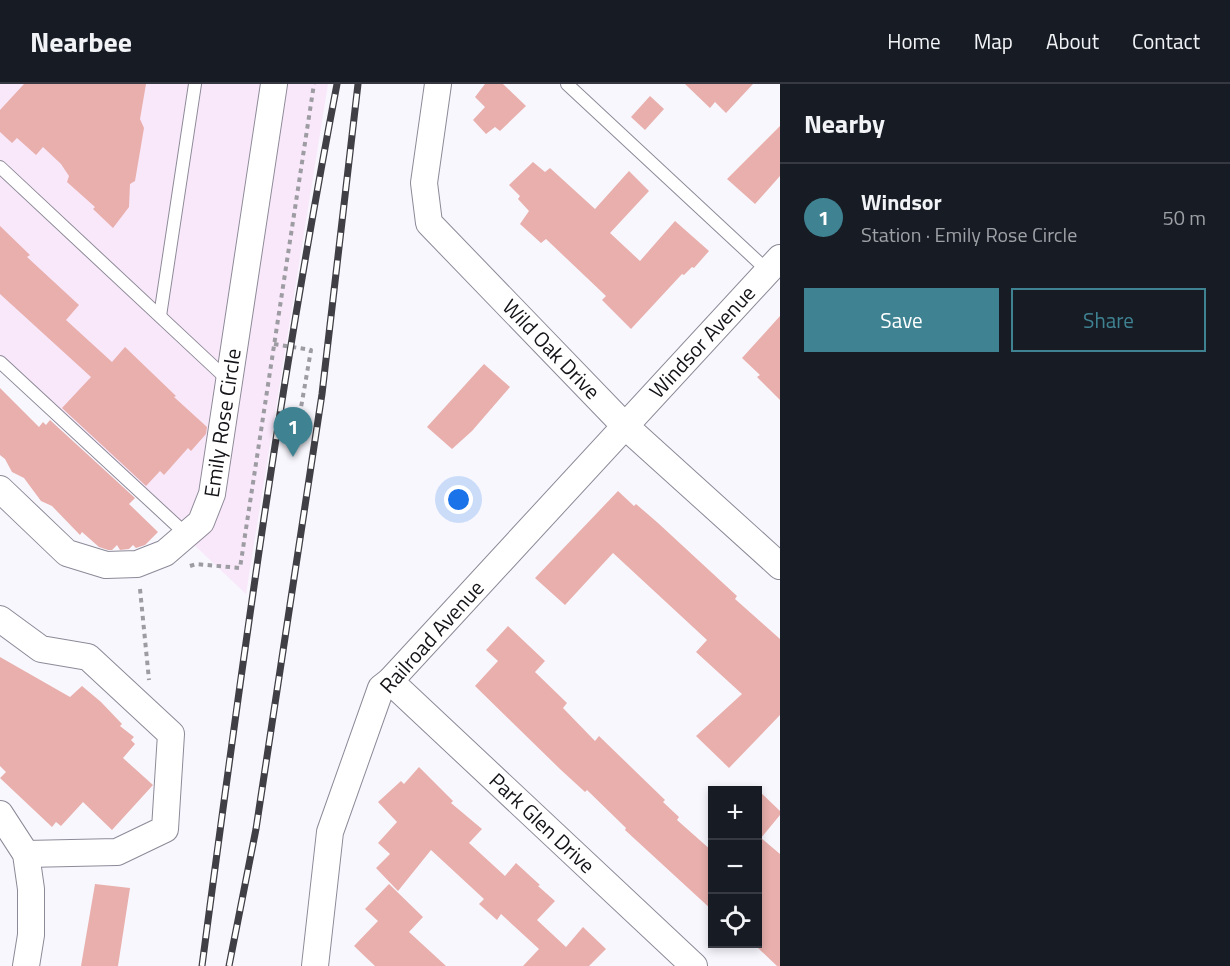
<!DOCTYPE html>
<meta charset="utf-8">
<style>
body{margin:0;font-family:"Titillium Web",sans-serif;background:#20242c;color:#f1f3f6}
.controls{position:absolute;right:18px;bottom:18px;display:grid;overflow:hidden;border-radius:0px;box-shadow:0 3px 9px #0003}
.controls button{width:54px;height:54px;display:grid;place-items:center;padding:0;border:0;border-bottom:2px solid #363941;background:#171b24;color:#f1f3f6;font:30px sans-serif}
.you{position:absolute;left:459px;top:416px;width:21px;height:21px;margin:-15px;border:4px solid #fff;border-radius:50%;background:#1a73e8;box-shadow:0 0 0 9px #1a73e833}
.badge{display:grid;place-items:center;width:39px;height:39px;border-radius:50%;background:#3f8292;color:#fff;font-size:20px;font-weight:700}
.pin{position:absolute;translate:-50% -50px;filter:drop-shadow(0 2px 3px #0008)}
.pin::after{content:'';position:absolute;top:32px;width:21px;height:18px;background:inherit;clip-path:polygon(0 0,100% 0,50% 100%)}
.list{margin:0;padding:0;list-style:none}
h2{display:flex;justify-content:space-between;align-items:center;height:78px;margin:0;padding:0 24px;font-size:26px}
h2 small{font-size:20px;font-weight:400;color:#9ea1a6}
.list li{display:grid;grid-template-columns:39px 1fr auto;gap:18px;align-items:center;box-sizing:border-box;height:108px;padding:0 24px;border-top:2px solid #363941}
.list b{display:block;font-size:22px;white-space:nowrap}
.list p{margin:0;font-size:20px;white-space:nowrap;color:#9ea1a6}
.list em{font-size:20px;font-style:normal;color:#9ea1a6}
.actions{display:flex;gap:12px;padding:18px 24px}
.actions a{flex:1;padding:14px 0;border:2px solid #3f8292;border-radius:0px;text-align:center;font-size:21px;color:#3f8292}
.actions .main{background:#3f8292;color:#fff}
.icon{flex:none;width:33px;height:33px;fill:none;stroke:currentColor;stroke-width:2;stroke-linecap:round;stroke-linejoin:round}
.map{position:relative;flex:none;width:780px;height:882px;overflow:hidden}
header{display:flex;align-items:center;gap:36px;box-sizing:border-box;height:84px;padding:0 30px;background:#171b24;border-bottom:2px solid #363941}
header strong{font-size:28px}
nav{display:flex;gap:33px;margin-inline-start:auto;font-size:21px}
main{display:flex}
aside{flex:1;background:#171b24}
.map>svg:first-child{display:block}
.commercial{fill:#f9e8fa}
.building{fill:#e8afac}
.lines{fill:none;stroke-linecap:round;stroke-linejoin:round}
.service-casing{stroke:#8d8a98;stroke-width:14}
.minor-casing{stroke:#8d8a98;stroke-width:28}
.path{stroke:#9d9ca2;stroke-width:4;stroke-dasharray:4.5 4.5;stroke-linecap:butt}
.service{stroke:#fff;stroke-width:12}
.minor{stroke:#fff;stroke-width:26}
.rail-casing{stroke:#403f45;stroke-width:7}
.rail{stroke:#fff;stroke-width:4.5;stroke-dasharray:14;stroke-linecap:butt}
.labels{text-anchor:middle;stroke-width:6;stroke-linejoin:round;paint-order:stroke}
.street-label{font-size:21px;fill:#141318;stroke:#fff}
</style>
<header>
<strong>Nearbee</strong>
<nav><a>Home</a><a>Map</a><a>About</a><a>Contact</a></nav>
</header>
<main>
<div class="map">
<svg width="780" height="882" viewBox="0 0 780 882">
<rect width="100%" height="100%" fill="#f8f7fe"/>
<path class="commercial" d="M0,0H328L246,510L0,277Z"/>
<g class="building">
<path d="M24,0H146L140,35L144,44L135,97L130,100L129,123L113,144L93,125L95,123L67,98L69,92L61,80L43,63L36,71L17,54L12,59L0,48V26Z"/>
<path d="M485,0H503L526,22L500,47L495,43L486,50L473,36L485,23L475,13Z"/>
<path d="M685,0H753L726,29L715,18L710,24Z"/>
<path d="M650,12L664,25L645,46L631,33Z"/>
<path d="M780,42V92L755,120L727,95Z"/>
<path d="M533,78L545,88L550,84L595,125L629,87L649,107L610,149L640,177L675,137L709,167L694,184L692,183L684,191L682,190L631,245L602,216L606,212L546,155L541,159L520,140L529,127L518,115L520,112L509,101Z"/>
<path d="M0,142L30,171L27,173L79,221L66,236L112,278L125,263L176,312L174,313L207,343L206,350L191,367L188,364L164,391L160,387L146,402L62,324L91,293L0,210Z"/>
<path d="M780,232V316L757,293L760,291L742,274Z"/>
<path d="M484,280L510,303L472,347L452,365L427,343Z"/>
<path d="M0,304L39,343L43,338L46,341L50,336L135,414L129,420L158,448L145,461L136,464L133,461L129,465L120,466L117,461L112,466H108L99,463L82,448L80,451L52,422L41,417L24,394L12,388L5,375L0,371Z"/>
<path d="M618,407L634,422L636,420L658,439L737,512L735,515L780,555V631L729,684L696,652L742,610L696,568L707,556L613,469L565,521L535,494Z"/>
<path d="M508,542L545,577L535,588L567,619L563,624L595,657L599,652L665,716L663,718L679,733L677,736L712,767V826L625,746L626,744L587,706L585,708L561,686L475,602L498,577L486,566Z"/>
<path d="M0,573L70,613L82,602L101,618L122,640L120,642L134,653L131,656L135,660L123,674L153,701L112,746L83,718L61,742L56,738L52,743L0,694L6,688L0,682Z"/>
<path d="M419,683L453,717L451,719L482,745L469,759L505,792L516,779L540,801L538,802L555,817L537,836L566,863L583,843L606,865L589,882H523L539,865L501,830L497,836L479,820L484,815L431,766L398,807L376,784L390,770L378,759L397,738L378,718L401,697L404,700Z"/>
<path d="M758,706L780,727V731L761,754L780,770V882H777L758,864Z"/>
<path d="M95,800L130,804L118,882H81Z"/>
<path d="M389,800L423,833L409,848L446,882H375L354,862L378,837L365,825Z"/>
</g>
<g class="lines">
<g class="service-casing">
<g id="service">
<path d="M567,0L768,187"/>
<path d="M0,83L228,296"/>
<path d="M160,232L195,0"/>
<path d="M0,278L187,451"/>
</g>
</g>
<g class="minor-casing">
<g id="minor">
<path id="s1" d="M438,0L424,99L429,139L624,341L780,482"/>
<path id="s2" d="M0,405L67,469L106,481L137,480L165,469L201,438L212,410L274,0"/>
<path d="M0,535L41,565L88,573L171,650L165,745L117,768L26,770"/>
<path id="s3" d="M390,597L694,882"/>
<path d="M0,730L26,770L31,805V851L26,882"/>
<path id="s4" d="M315,882L330,748L381,604L390,597L780,174"/>
</g>
</g>
<g class="path">
<path d="M274,260L311,266L299,335"/>
<path d="M190,482L196,480L240,484L314,0"/>
<path d="M140,505L149,596"/>
</g>
<use href="#service" class="service"/>
<use href="#minor" class="minor"/>
<g class="rail-casing">
<g id="rail">
<path d="M202,882C241,587 281,292 337,0"/>
<path d="M229,882L256,745L322,310L358,0"/>
</g>
</g>
<use href="#rail" class="rail"/>
</g>
<g class="labels">
<g class="street-label">
<text dy="7" stroke="none"><textPath href="#s4" startOffset="760">Windsor Avenue</textPath></text>
<text dy="7" stroke="none"><textPath href="#s1" startOffset="316">Wild Oak Drive</textPath></text>
<text dy="7" stroke="none"><textPath href="#s2" startOffset="344">Emily Rose Circle</textPath></text>
<text transform="translate(432 553) rotate(-48)" y="7">Railroad Avenue</text>
<text dy="7" stroke="none"><textPath href="#s3" startOffset="208">Park Glen Drive</textPath></text>
</g>
</g>
</svg>
<div class="controls">
<button>+</button>
<button>−</button>
<button><svg class="icon" aria-label="locate" viewBox="0 0 24 24"><circle cx="12" cy="12" r="6"/><path d="M12 2v4M12 18v4M2 12h4M18 12h4"/></svg></button>
</div>
<div class="you"></div>
<div class="pin badge" style="left:293px;top:373px">1</div>
</div>
<aside>
<h2>Nearby<small></small></h2>
<ul class="list">
<li><span class="badge">1</span><div><b>Windsor</b><p>Station · Emily Rose Circle</p></div><em>50 m</em></li>
</ul>
<div class="actions"><a class="main">Save</a><a>Share</a></div>
</aside>
</main>
